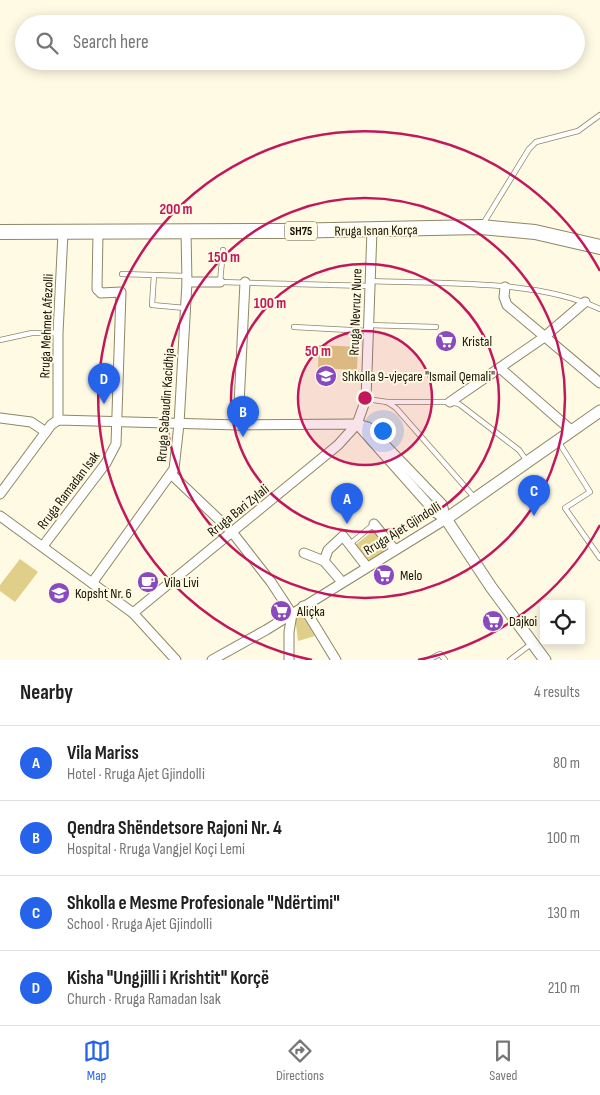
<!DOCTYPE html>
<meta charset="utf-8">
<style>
body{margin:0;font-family:"Sofia Sans Condensed",sans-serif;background:#f6f6f6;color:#222}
.controls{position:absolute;right:15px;bottom:15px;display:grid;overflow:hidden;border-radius:5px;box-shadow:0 2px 12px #0003}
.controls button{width:45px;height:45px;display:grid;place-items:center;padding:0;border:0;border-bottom:1px solid #e0e0e0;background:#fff;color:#222;font:25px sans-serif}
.you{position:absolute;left:382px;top:430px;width:18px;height:18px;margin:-12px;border:4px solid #fff;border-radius:50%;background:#1a73e8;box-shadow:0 0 0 8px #1a73e833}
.badge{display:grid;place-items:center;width:32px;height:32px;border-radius:50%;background:#2563eb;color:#fff;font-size:16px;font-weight:700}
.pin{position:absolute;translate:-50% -41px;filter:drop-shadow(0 1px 2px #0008)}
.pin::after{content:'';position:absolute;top:26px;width:18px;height:15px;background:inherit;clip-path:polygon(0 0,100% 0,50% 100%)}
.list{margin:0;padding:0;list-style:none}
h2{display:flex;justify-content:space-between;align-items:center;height:65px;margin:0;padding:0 20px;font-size:21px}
h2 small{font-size:16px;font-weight:400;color:#767676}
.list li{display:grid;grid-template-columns:32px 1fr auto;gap:15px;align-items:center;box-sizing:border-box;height:75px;padding:0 20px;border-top:1px solid #e0e0e0}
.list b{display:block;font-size:19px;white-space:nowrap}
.list p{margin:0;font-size:16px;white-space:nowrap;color:#767676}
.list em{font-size:16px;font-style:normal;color:#767676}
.icon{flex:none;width:28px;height:28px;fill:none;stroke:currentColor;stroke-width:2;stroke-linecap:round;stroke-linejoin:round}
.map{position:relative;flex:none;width:600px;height:660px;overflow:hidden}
.search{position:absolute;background:#fff;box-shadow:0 2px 12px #0003;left:15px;right:15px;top:15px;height:55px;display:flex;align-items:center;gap:12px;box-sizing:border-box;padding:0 18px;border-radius:28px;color:#767676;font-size:19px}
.sheet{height:365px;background:#fff}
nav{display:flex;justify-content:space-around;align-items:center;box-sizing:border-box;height:70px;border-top:1px solid #e0e0e0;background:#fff;font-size:14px;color:#767676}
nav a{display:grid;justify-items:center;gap:2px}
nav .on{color:#2563eb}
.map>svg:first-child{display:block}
.green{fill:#e0cf89}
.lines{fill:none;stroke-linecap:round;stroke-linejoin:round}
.service-casing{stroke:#8f8765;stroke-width:6}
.minor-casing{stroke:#8f8765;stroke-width:11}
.tertiary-casing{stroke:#8f8765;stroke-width:13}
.primary-casing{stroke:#8f8765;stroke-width:16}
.service{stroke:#fff;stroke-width:4.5}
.minor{stroke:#fff;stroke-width:9}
.tertiary{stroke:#fff;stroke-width:11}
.primary{stroke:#fff;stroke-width:14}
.ring{fill:none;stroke:#c2185b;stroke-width:2.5}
.labels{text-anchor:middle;stroke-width:4;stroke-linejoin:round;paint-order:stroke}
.shield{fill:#fffae3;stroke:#5c5848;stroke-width:1}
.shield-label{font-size:12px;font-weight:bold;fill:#161206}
.street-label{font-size:14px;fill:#161206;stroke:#fffae3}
.poi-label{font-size:14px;fill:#161206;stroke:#fffae3;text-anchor:start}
.centre{fill:#c2185b;stroke:#fffae3;stroke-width:2.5}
.ring-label{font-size:15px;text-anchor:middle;font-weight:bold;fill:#c2185b;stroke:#fffae3;stroke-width:4;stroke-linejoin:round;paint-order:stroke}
</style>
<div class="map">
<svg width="600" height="660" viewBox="0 0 600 660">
<rect width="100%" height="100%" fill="#fffae3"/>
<g class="green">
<path d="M319,345L358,347L357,370L318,368Z"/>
<path d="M374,530L389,549L367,563L354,546Z"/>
<path d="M20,559L38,572L15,602L0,591V585Z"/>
<path d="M302,614L315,636L298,641L295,617Z"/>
</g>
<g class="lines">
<g class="service-casing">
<g id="service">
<path d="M483,224L529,149L536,142L578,131L600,115"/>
<path d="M223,250L220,282L370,286"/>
<path d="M122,274L186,276"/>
<path d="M154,275L152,305L185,308"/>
<path d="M371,281C441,284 537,279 600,309"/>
<path d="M368,325L436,327"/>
<path d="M294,327L368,331"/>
<path d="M0,340L32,333H58"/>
<path d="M367,399L387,402L396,408L474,497"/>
<path d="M387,402H450L459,404L519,450L527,461"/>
<path d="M558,441L590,492L565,508L600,558"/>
<path d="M350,544L374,524"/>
<path d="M428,660L440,654L445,660"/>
<path d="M510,660L531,644"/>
</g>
</g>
<g class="minor-casing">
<g id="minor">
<path d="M187,282H220"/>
<path d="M505,287L504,297L507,305L600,383"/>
<path d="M500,368L572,431"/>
<path d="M450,402L543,338L585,302"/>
<path d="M0,418L31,422L46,432"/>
<path d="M58,420V333L63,233"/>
<path d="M357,424L436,513L446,519"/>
<path d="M238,425L245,282"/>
<path d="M172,475L232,532L271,582L292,614L289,632V660"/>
<path d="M0,494L51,425L58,420L238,425L357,424L368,427L442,504L446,519"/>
<path d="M0,516L133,613L176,660"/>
<path d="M374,524L395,550"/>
<path d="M43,546L106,463L116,444L121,292L101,293L97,289L98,233"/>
<path d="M304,553L324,561L342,582"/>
<path d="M324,561L328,550L343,536L367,567"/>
<path d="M92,583L174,469L179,424L187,282L186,232"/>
<path d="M303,606L336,660"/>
<path d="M133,613L338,445L357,424L366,399L372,230"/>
<path d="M212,660L266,630L446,519"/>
</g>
</g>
<g class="tertiary-casing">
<path id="tertiary" d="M545,660L491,587L446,519L600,411"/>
</g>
<g class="primary-casing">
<path id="primary" d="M0,232L282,231L481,227L535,232L600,247"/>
</g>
<use href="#service" class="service"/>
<use href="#minor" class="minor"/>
<use href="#tertiary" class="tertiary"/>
<use href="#primary" class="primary"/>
</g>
<circle cx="365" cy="398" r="67" fill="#c2185b" fill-opacity=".12"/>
<g class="ring">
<circle cx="365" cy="398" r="67"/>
<circle cx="365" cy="398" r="134"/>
<circle cx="365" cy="398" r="200"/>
<path d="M600 525A267 267 0 0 1 418 660M312 660A267 267 0 1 1 600 271"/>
</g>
<defs>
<g id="supermarket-disc" transform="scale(1.125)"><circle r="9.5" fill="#894abf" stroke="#fffae3"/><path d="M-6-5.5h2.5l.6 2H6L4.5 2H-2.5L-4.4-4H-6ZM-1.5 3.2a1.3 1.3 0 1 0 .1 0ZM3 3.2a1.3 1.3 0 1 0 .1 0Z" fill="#fff"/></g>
<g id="school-disc" transform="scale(1.125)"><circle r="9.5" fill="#894abf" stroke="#fffae3"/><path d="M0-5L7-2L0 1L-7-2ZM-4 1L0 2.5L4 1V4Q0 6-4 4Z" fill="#fff"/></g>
<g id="cafe-disc" transform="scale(1.125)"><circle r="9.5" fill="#894abf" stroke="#fffae3"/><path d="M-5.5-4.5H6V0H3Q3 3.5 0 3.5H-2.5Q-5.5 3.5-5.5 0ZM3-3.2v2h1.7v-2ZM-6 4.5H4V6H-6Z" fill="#fff"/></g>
</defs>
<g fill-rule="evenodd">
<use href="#supermarket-disc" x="446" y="341"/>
<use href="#school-disc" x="326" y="376"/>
<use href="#supermarket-disc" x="384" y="575"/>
<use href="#cafe-disc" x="148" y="582"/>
<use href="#school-disc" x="59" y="593"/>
<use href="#supermarket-disc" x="281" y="611"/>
<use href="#supermarket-disc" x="493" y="621"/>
</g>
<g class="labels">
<rect class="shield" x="285" y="221.5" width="32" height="19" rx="4"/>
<g class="shield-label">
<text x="301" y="235">SH75</text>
</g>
<g class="street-label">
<text transform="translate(376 230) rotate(-1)" y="5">Rruga Isnan Korça</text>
<text transform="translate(355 312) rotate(-88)" y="5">Rruga Nevruz Nure</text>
<text transform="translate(46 326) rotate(-88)" y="5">Rruga Mehmet Afezolli</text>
<text transform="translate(165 405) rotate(-86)" y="5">Rruga Sabaudin Kacidhja</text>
<text transform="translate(68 490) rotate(-53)" y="5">Rruga Ramadan Isak</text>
<text transform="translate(238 510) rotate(-39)" y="5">Rruga Bari Zylali</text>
<text transform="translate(402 528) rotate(-32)" y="5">Rruga Ajet Gjindolli</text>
</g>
<g class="poi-label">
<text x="462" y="346">Kristal</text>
<text x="342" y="381">Shkolla 9-vjeçare "Ismail Qemali"</text>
<text x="400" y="580">Melo</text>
<text x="164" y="587">Vila Livi</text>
<text x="75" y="598">Kopsht Nr. 6</text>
<text x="297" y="616">Aliçka</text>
<text x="509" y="626">Dajkoi</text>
</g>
</g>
<circle cx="365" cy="398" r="8" class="centre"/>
<g class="ring-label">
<text x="176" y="214">200 m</text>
<text x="224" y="262">150 m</text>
<text x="270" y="308">100 m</text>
<text x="318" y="356">50 m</text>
</g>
</svg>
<div class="controls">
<button><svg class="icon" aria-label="locate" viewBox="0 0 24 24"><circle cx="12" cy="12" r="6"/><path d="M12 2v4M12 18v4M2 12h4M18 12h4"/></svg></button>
</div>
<div class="you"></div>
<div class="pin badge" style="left:347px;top:524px">A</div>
<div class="pin badge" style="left:243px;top:437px">B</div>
<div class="pin badge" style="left:534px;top:516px">C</div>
<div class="pin badge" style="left:104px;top:404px">D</div>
<div class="search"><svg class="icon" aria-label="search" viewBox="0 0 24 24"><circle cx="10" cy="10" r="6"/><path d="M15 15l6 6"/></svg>Search here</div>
</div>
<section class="sheet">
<h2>Nearby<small>4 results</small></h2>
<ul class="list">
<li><span class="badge">A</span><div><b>Vila Mariss</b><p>Hotel · Rruga Ajet Gjindolli</p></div><em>80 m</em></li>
<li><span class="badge">B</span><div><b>Qendra Shëndetsore Rajoni Nr. 4</b><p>Hospital · Rruga Vangjel Koçi Lemi</p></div><em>100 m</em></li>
<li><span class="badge">C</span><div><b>Shkolla e Mesme Profesionale &quot;Ndërtimi&quot;</b><p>School · Rruga Ajet Gjindolli</p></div><em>130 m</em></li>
<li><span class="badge">D</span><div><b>Kisha &quot;Ungjilli i Krishtit&quot; Korçë</b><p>Church · Rruga Ramadan Isak</p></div><em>210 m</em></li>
</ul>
</section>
<nav>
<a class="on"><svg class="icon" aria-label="map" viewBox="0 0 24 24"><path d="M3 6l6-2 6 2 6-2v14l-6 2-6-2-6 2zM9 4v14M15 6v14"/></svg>Map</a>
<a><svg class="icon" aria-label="directions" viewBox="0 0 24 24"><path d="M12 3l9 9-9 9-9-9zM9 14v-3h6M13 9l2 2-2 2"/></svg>Directions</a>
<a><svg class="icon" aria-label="saved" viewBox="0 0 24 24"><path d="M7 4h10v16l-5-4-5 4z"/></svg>Saved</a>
</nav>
